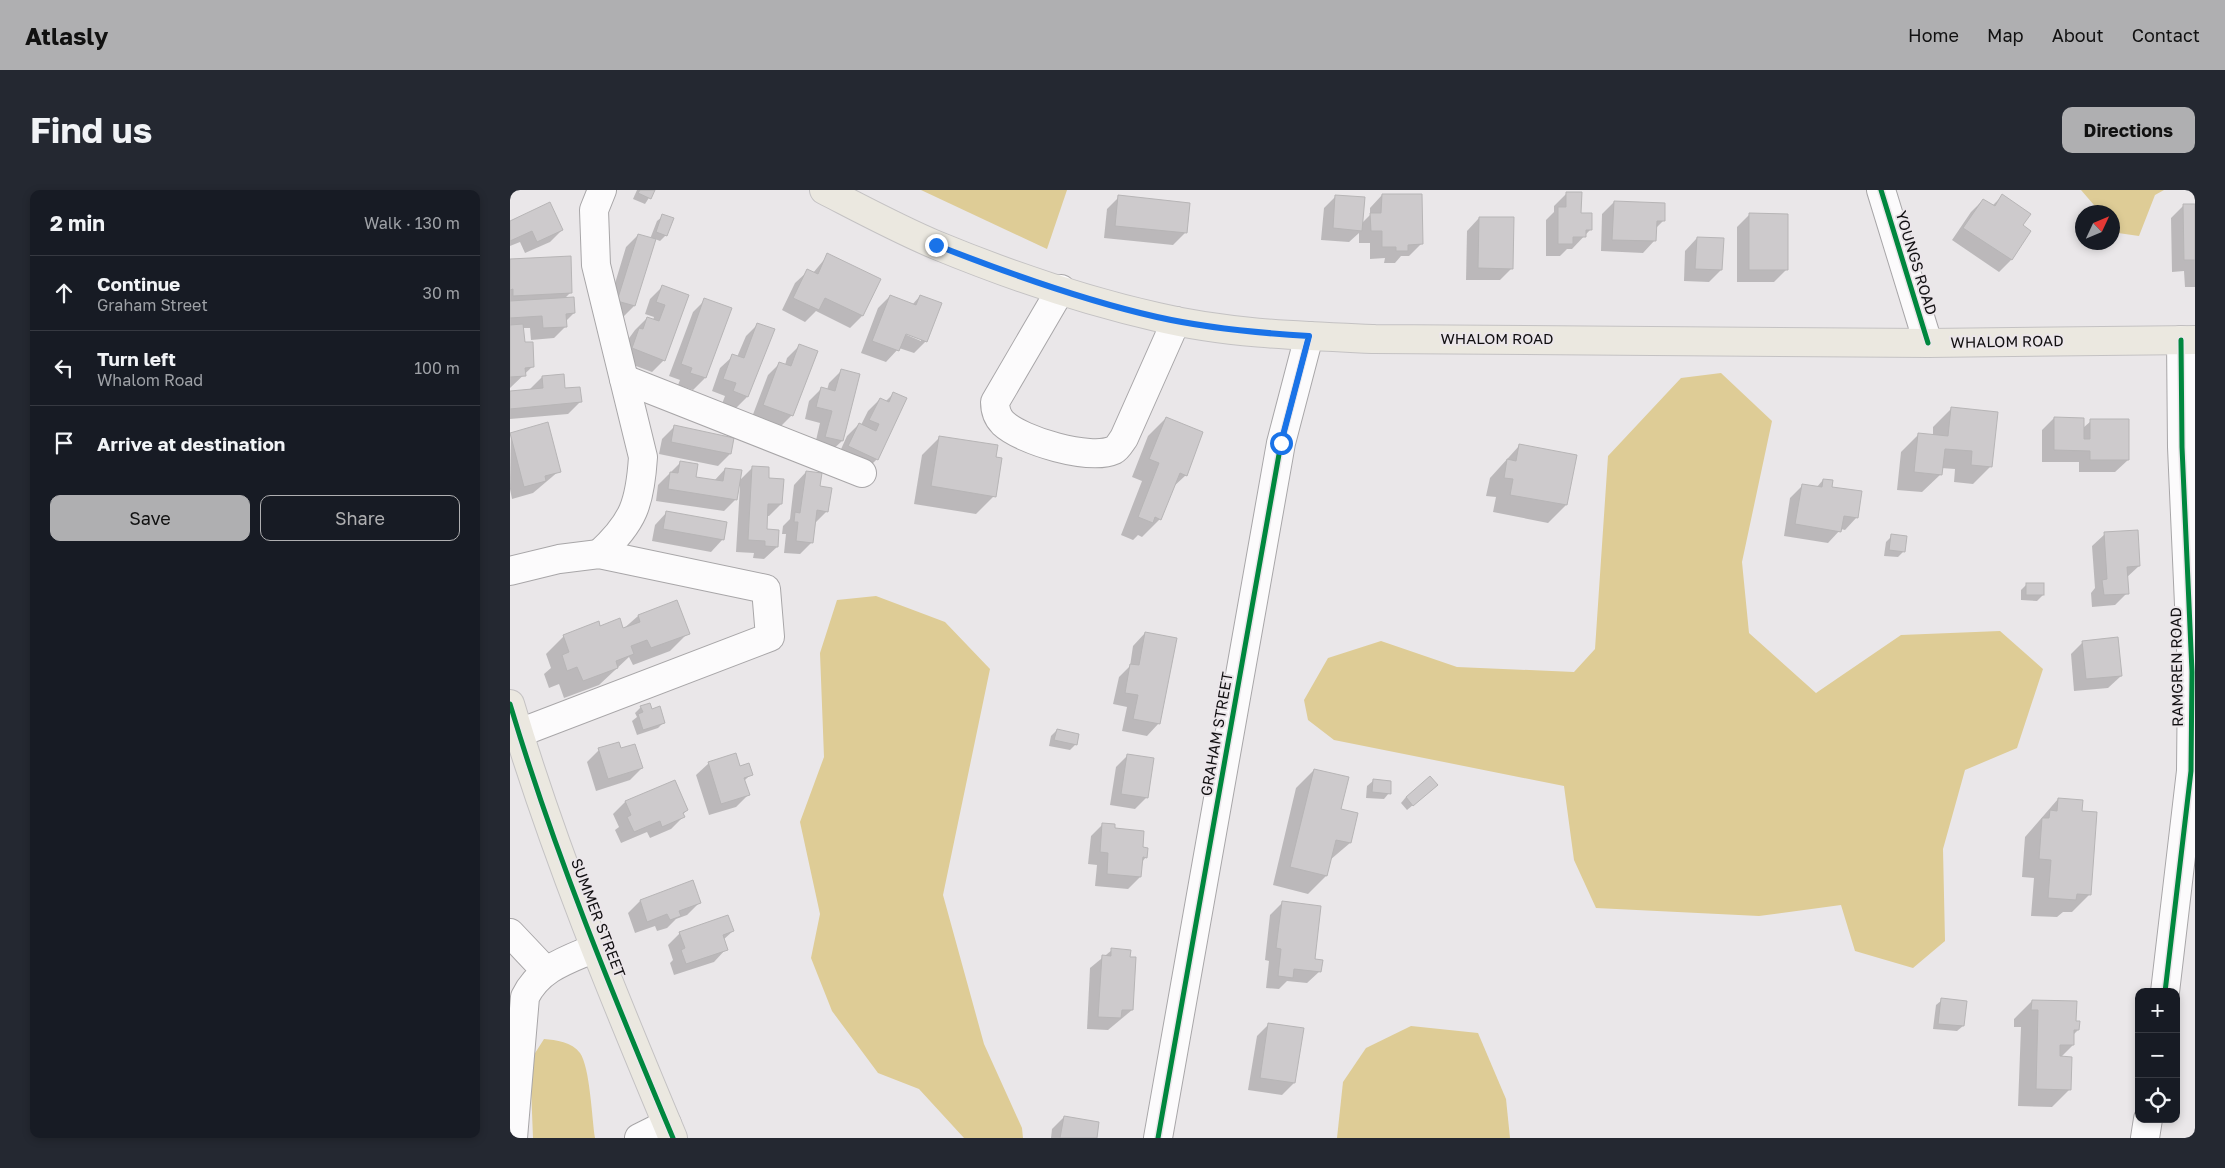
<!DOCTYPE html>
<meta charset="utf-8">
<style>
body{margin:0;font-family:"Golos Text",sans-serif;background:#242831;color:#f1f3f6}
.controls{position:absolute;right:15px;bottom:15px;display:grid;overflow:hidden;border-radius:10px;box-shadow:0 2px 8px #0003}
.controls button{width:45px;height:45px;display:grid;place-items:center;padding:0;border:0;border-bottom:1px solid #363941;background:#171b24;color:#f1f3f6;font:25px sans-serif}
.compass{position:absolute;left:1565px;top:15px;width:45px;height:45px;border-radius:50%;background:#171b24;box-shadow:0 2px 8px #0003;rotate:46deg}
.stop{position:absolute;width:15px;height:15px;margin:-11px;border:4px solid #1a73e8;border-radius:50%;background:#fff}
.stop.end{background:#1a73e8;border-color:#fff;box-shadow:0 1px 5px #0008}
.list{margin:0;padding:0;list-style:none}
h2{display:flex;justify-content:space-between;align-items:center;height:65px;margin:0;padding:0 20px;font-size:21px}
h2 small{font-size:16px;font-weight:400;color:#9ea1a6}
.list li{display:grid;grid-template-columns:32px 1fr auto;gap:15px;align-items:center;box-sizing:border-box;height:75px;padding:0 20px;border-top:1px solid #363941}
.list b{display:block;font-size:19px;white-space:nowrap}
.list p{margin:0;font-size:16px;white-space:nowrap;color:#9ea1a6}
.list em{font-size:16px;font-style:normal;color:#9ea1a6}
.actions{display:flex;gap:10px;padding:15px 20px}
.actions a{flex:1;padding:11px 0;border:1px solid #afafb1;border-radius:10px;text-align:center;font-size:18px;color:#afafb1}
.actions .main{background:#afafb1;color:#111}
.icon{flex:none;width:28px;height:28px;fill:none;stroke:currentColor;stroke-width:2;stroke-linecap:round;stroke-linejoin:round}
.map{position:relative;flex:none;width:1685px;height:948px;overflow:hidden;border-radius:10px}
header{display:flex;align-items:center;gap:30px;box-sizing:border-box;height:70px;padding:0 25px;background:#afafb1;color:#111}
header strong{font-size:24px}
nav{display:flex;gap:28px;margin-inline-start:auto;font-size:18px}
.intro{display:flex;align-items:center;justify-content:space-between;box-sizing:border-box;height:120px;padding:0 30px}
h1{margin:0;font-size:35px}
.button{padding:12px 22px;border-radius:10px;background:#afafb1;color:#111;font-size:18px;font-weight:700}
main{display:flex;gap:30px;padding:0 30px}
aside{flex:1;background:#171b24;border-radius:10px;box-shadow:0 2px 8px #0003}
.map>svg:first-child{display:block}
.forest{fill:#decc96}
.shadow{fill:#0003;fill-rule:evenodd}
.building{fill:#cdcacc;stroke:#b7b5b6}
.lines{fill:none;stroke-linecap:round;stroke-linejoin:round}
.minor-casing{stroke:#a8a6a8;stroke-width:30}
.major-casing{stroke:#c4c2c3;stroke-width:30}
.minor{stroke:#fcfbfc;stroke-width:28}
.major{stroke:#ebe8e0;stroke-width:28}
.cycleway-casing{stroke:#ebe6ea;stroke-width:8}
.cycleway{stroke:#00873e;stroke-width:5}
.route{stroke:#1a73e8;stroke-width:6}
.labels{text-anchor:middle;stroke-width:4;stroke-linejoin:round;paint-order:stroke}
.street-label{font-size:15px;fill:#121012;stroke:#ebe6ea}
</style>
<header>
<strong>Atlasly</strong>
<nav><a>Home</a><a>Map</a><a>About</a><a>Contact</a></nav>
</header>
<div class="intro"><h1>Find us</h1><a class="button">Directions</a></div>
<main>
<aside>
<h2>2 min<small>Walk · 130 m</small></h2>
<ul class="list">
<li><svg class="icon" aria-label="ahead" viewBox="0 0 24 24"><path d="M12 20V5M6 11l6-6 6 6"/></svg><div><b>Continue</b><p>Graham Street</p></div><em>30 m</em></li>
<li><svg class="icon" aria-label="left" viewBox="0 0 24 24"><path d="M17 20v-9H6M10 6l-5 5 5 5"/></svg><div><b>Turn left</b><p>Whalom Road</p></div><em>100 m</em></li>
<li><svg class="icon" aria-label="arrive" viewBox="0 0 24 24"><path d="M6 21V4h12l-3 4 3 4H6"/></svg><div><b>Arrive at destination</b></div></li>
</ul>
<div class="actions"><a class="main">Save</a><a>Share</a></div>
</aside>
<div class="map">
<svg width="1685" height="948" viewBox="0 0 1685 948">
<rect width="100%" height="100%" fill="#eae7e9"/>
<g class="forest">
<path d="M411,0H557L537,59Z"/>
<path d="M1571,0H1654L1645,5L1629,46L1608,43L1603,37L1602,22H1590Z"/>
<path d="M1211,183L1262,231L1232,372L1239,443L1306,503L1391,445L1490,441L1533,479L1507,558L1455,580L1433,659L1435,751L1403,778L1345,761L1331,715L1249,726L1086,718L1064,670L1054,596L824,550L798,530L794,510L818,468L871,451L947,477L1064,482L1085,459L1098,266L1171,188Z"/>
<path d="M366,406L435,432L480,479L433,705L474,854L512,938L513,948H454L409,899L368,883L322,821L301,768L310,724L290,632L314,567L310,463L327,410Z"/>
<path d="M901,836L968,843L996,909L1000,948H827L833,892L856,858Z"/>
<path d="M34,849C46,850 62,852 70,863C80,877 82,929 85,948H23L20,871Z"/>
</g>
<g class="shadow">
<path d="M127,0H144L135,14L123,9Z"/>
<path d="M1056,4L1080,40L1062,59H1057L1050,66H1036V30L1044,22V16Z"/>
<path d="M872,5L911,54L899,66H891L885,73H874L875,68L860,69V53H849V43L839,52L811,50L814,18L826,6L852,33L860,25V18Z"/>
<path d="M1492,6L1512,36L1520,41L1501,70L1489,82L1442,50L1461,22L1473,10L1482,16Z"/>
<path d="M609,7L675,43L663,55L594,48L597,19Z"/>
<path d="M1104,12L1153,31L1146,38L1145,50L1133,63L1091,61L1092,24Z"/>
<path d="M1685,15V97H1675L1674,81L1662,82L1661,28L1673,16Z"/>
<path d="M1239,25L1276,80L1264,92H1227V37Z"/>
<path d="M153,26L156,45L150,51L145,49L124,116L112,128L96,123L116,57L128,45L140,49L147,31Z"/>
<path d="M969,28L1002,78L990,90H956L957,41Z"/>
<path d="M0,33L52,40L40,52L15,63L10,52L0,56Z"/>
<path d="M1187,48L1211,80L1199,92L1174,91L1175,61Z"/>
<path d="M318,65L369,89L352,126L340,138L306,121L295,132L272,120L285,93L298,81L303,83Z"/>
<path d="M0,71L61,102L54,109L64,123L56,131V136L44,148L21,150L20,138H12L13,154L23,176L0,198Z"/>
<path d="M152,97L177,106L154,170L142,182L110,170L117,151L125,140L137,128L143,130L144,127L135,124L140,109Z"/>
<path d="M380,106L402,115L410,106L416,151L404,163L389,158L376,172L351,163L368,118ZM391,140L411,148V151L390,142Z"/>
<path d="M195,110L220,119L195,188L183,200L168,195L170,190L159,186L183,122Z"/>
<path d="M248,134L237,207L225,219L212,214L215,206L202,201L210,178L223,166L227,167L236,146Z"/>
<path d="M290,155L282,225L270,237L242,227L258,185L270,173L275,175L277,168Z"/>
<path d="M331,181L332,251L319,263L304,259L310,233L295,229L299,211L311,199L317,200L319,193Z"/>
<path d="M32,187L70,212L58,224L0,229V202L20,199Z"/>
<path d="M383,204L367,269L355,281L327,268L337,246L349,234L351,235L358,221L370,209L375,212Z"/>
<path d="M1441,219L1481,276L1463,294L1444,292L1445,279L1431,278V284L1412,302L1387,300L1391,262L1409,244L1423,246V237Z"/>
<path d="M656,228L676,285L662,298L650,329L632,347L628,345L623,350L611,345L632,291L622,287L638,246Z"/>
<path d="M1544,228L1573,238L1581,231L1618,270L1605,282H1569V272H1532V240Z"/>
<path d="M164,237L220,264L208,276L149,264L152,249Z"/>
<path d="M1,244L49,281L23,303L2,309L0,299Z"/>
<path d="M430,247L485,268L484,306L466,324L404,314L412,265Z"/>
<path d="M1009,256L1056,315L1038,333L983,322L986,307L976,306L980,288Z"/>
<path d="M171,272L185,288L204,291L215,279L229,291L243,277L257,290L271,314L259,326H256L255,340L267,357L254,369L243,368L244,363L226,362L230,296H228L226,309L214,321L146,311L148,295Z"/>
<path d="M296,282L309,298L317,321L305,333L302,352L290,364L274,363L276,344H272L273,336L280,329L284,295Z"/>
<path d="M1313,290L1347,327L1335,340L1331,339L1318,353L1274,346L1280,308L1292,296L1306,298Z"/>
<path d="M157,322L213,349L201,362L142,351L145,335Z"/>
<path d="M1595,344L1629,376L1616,388L1617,403L1605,415L1582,417L1581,403L1585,398L1582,356Z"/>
<path d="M1382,346L1394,361L1388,367L1374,366L1376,352Z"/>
<path d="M1517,394L1533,405L1527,411L1511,410V400Z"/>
<path d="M166,412L178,443L160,461L123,475L119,467L89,495L54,508L49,494L39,498L34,484L41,478L36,464L54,446L90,437L112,440L128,426Z"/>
<path d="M635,443L649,533L637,546L612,541L617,517L603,514L609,487L620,476L623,456Z"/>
<path d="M1573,452L1611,486L1598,498L1564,501L1561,464Z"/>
<path d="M131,517L141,521L154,532L148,538L127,545L122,531L127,527L125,523Z"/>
<path d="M547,540L566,554L560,560L539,556L541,546Z"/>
<path d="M89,560H110L132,578L120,590L86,601L77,572Z"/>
<path d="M618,565L637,607L625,619L600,615L606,577Z"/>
<path d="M199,573L229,578L241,584L234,591L238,605L226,617L199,625L186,585Z"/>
<path d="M804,580L829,620L847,624L840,653L820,670L816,686L798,704L763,695L786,598Z"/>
<path d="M164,591L177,620L172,625L173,627L161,639L140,648L137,642L111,653L105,640L109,637L103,624L115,612Z"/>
<path d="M863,591L879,603L874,609L856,608L857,596Z"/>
<path d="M920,601L897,620L891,613L896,607Z"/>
<path d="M1548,609L1570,622L1580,704L1562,722H1553L1547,727L1521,726L1524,688L1512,687L1515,647Z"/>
<path d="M593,634L604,639L631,658L636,667L632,672L630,687L618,699L585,696L587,675L578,674L581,646Z"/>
<path d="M130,711L189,713L177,725L166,729L157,738L147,741L145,736L125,743L118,723Z"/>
<path d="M772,713L810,781L797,793L777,791L769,799L756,798L759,771L755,770L760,725Z"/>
<path d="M223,741L213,750L216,759L204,772L164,785L160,773L163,770L158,755L170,743Z"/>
<path d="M602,760L622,820L598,840L577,839L580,778Z"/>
<path d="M1432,810L1453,836L1447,841L1423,839L1426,815Z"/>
<path d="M1522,811L1565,832L1568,840L1563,845V855L1550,868L1560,899L1542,917L1508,916L1511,837H1504V829Z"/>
<path d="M759,834L784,893L772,905L738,900L747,846Z"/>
<path d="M554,927L585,948H541L542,939Z"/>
</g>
<g class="building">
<path d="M130,0H145L141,9L128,3Z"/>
<path d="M1056,2H1072L1071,23H1082V40H1076V47H1063V54H1048V17H1056Z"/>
<path d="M872,4H912L913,54L898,55V61H886V57H872V41H861L860,23H871Z"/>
<path d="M1492,4L1521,24L1513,35L1521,41L1502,70L1453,38L1473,9L1485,16Z"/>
<path d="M608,5L680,13L677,43L605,36Z"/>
<path d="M825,5L855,7L852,41L823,38Z"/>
<path d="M1104,11L1155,13V31H1147L1146,51L1102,50Z"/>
<path d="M40,12L53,40L27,52L22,41L0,51V31Z"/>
<path d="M1673,14H1685V70H1674Z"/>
<path d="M1239,23L1278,24V80H1239Z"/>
<path d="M152,24L164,28L157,46L146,42Z"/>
<path d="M969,27H1004L1003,79L968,78Z"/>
<path d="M128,44L146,49L125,116L107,111Z"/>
<path d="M1187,47L1214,48L1212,80L1185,79Z"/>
<path d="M317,63L371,89L353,126L315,108L309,120L283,108L297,79L308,84Z"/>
<path d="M61,66L62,103L3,106V99L0,100V69Z"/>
<path d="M152,95L179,105L155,171L122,158L129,138L133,139L137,127L149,131L155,115L146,112Z"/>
<path d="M380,105L406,115L410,105L432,113L417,152L396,144L389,161L362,151Z"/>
<path d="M64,107L65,123L56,124L57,137L33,138L32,126L0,128V111Z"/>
<path d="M194,108L222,118L196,188L180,183L182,178L171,174Z"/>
<path d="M247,133L265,139L238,207L223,201L226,193L213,189L222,164L234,168Z"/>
<path d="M13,134L15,152H23L24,177L15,178L16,186L0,187V135Z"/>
<path d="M289,154L308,161L283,226L253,215L269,172L281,176Z"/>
<path d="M331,179L350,184L333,251L315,247L322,221L306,217L311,197L325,201Z"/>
<path d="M54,184L55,198L70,197L72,212L0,219V201L33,198L32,186Z"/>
<path d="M383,202L397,208L368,270L338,256L349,233L366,241L369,234L359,230L370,208L379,212Z"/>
<path d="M1441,217L1488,222L1482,277L1461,275L1462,261L1435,259L1432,285L1404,282L1408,243L1438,246Z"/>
<path d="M656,227L693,242L677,286L670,283L651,330L645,327L643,333L628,327L649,273L639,269Z"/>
<path d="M1544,227L1574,228V249H1580V229H1619V270H1580V261L1544,260Z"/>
<path d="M38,232L51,282L35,286L36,291L14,297L0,243Z"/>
<path d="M164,235L224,248L221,264L161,252Z"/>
<path d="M429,246L488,255L486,267L492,268L486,307L421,296Z"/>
<path d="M1009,254L1067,265L1057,315L1000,305L1003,289L994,288L997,269L1006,271Z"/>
<path d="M170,271L188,274L186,287L213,291L215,278L232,280L227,310L158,299L160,282L168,283Z"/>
<path d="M242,276L259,277V288L274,289L272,314H258L257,339L269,340L268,357L255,356V351L238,350Z"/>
<path d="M296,281L312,283L310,296L322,298L318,322L307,320L303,353L286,351L288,332H284L285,322L290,323Z"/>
<path d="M1313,289L1323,290L1322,297L1352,301L1348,328L1334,326L1331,342L1285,334L1292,294L1312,297Z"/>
<path d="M156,321L217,332L214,350L153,339Z"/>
<path d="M1628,340L1630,376L1617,377L1619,404L1594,405L1592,390L1597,389L1594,342Z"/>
<path d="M1381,344L1397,346L1395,362L1379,360Z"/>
<rect x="1516" y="393" width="18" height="12"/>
<path d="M167,410L180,444L141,458L137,450L121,456L124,464L106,471L108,478L73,491L67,477L57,481L52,465L59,462L53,445L89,431L90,436L110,428L113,438L130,432L128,425Z"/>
<path d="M635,442L667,448L650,534L623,529L628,505L615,503L620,474L629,475Z"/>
<path d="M1608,447L1612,486L1576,489L1572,451Z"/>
<path d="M140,513L142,519L150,516L155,533L133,540L128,524L133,522L130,516Z"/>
<path d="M547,539L569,544L567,555L544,550Z"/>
<path d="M109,552L111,558L125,554L133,578L98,589L88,558Z"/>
<path d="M226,563L230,576L239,573L243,585L234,588L240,605L211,614L198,572Z"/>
<path d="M617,564L644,568L638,608L611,604Z"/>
<path d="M804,579L839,587L831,619L848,623L841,653L826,650L817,686L780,677Z"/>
<path d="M920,586L928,595L903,616L896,607Z"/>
<path d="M863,589L881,591V604L862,602Z"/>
<path d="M165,590L178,620L173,623L175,627L152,637L150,631L124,642L117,627L121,625L115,611Z"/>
<path d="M1548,608L1573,610L1572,621L1587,622L1581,705L1567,704L1566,710L1538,708L1541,670L1529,669L1532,628H1539L1540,620L1547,621Z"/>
<path d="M592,633L605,634V638L634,641L633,657L638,658L637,668L633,667L631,687L597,684L598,663L590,662Z"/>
<path d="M183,690L191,713L169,721L171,726L160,730L157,724L137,732L130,710Z"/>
<path d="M772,711L811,716L805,769L813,770L811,782L784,779L783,788L768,786L771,759L766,758Z"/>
<path d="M218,725L224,741L213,745L218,760L176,774L171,760L175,758L169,742Z"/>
<path d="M601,758L621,760L620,767H626L623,820H612L611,828L588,827L592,765L601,766Z"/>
<path d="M1431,808L1457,811L1454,836L1428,834Z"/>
<path d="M1522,810L1567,811L1566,831H1570L1569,840H1564V855H1550V866L1562,867L1561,900L1526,899L1528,820H1521Z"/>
<path d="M758,833L794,838L785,893L750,888Z"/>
<path d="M554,926L589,932L587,948H550Z"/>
</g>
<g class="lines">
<g class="minor-casing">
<g id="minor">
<path d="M1371,0L1418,153"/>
<path d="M551,99L485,212C485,220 487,227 493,233C512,251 580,271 604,260C608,258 611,252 614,248L666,131"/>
<path d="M114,189L352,283"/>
<path d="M89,364C124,332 130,313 133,267L86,75L84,20L92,0"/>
<path d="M0,381L49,369L89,364L256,399L260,447L9,543"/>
<path d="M0,743L36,781"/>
<path d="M1655,802L1681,581L1682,482L1672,257L1671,150"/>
<path d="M3,948L15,807C29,778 57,770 85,758"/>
<path d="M129,948L157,934"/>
<path d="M648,948L771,253L799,146"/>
<path d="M1635,948L1638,929"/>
</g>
</g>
<g class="major-casing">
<g id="major">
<path d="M314,0C351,19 388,39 426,55C494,83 576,111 647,127C718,144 793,146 865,149L1418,153L1685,150"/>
<path d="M0,514C44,662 103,805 163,948"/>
</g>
</g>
<use href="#minor" class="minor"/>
<use href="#major" class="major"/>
<g class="cycleway-casing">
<g id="cycleway">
<path d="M1371,0L1418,153"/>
<path d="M0,514C44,662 103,805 163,948"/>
<path d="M1655,802L1681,581L1682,482L1672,257L1671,150"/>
<path d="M648,948L771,253L799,146"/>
</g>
</g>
<use href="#cycleway" class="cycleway"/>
</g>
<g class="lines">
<path class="route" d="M426,55C497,83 572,110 647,127C696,138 748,143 799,146L771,253"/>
</g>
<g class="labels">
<g class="street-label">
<text transform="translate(1406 73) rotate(73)" y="5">YOUNGS ROAD</text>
<text x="987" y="154">WHALOM ROAD</text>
<text transform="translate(1497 152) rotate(-1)" y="5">WHALOM ROAD</text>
<text transform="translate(1667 477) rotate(-91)" y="5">RAMGREN ROAD</text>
<text transform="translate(707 544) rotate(-80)" y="5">GRAHAM STREET</text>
<text transform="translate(88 728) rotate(69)" y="5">SUMMER STREET</text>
</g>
</g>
</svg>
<div class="controls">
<button>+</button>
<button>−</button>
<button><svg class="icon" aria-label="locate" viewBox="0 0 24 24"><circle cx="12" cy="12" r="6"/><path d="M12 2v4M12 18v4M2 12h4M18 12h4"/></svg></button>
</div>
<svg class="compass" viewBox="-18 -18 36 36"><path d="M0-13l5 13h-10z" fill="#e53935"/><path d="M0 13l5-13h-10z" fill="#9ea1a6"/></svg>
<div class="stop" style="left:771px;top:253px"></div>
<div class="stop end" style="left:426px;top:55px"></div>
</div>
</main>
